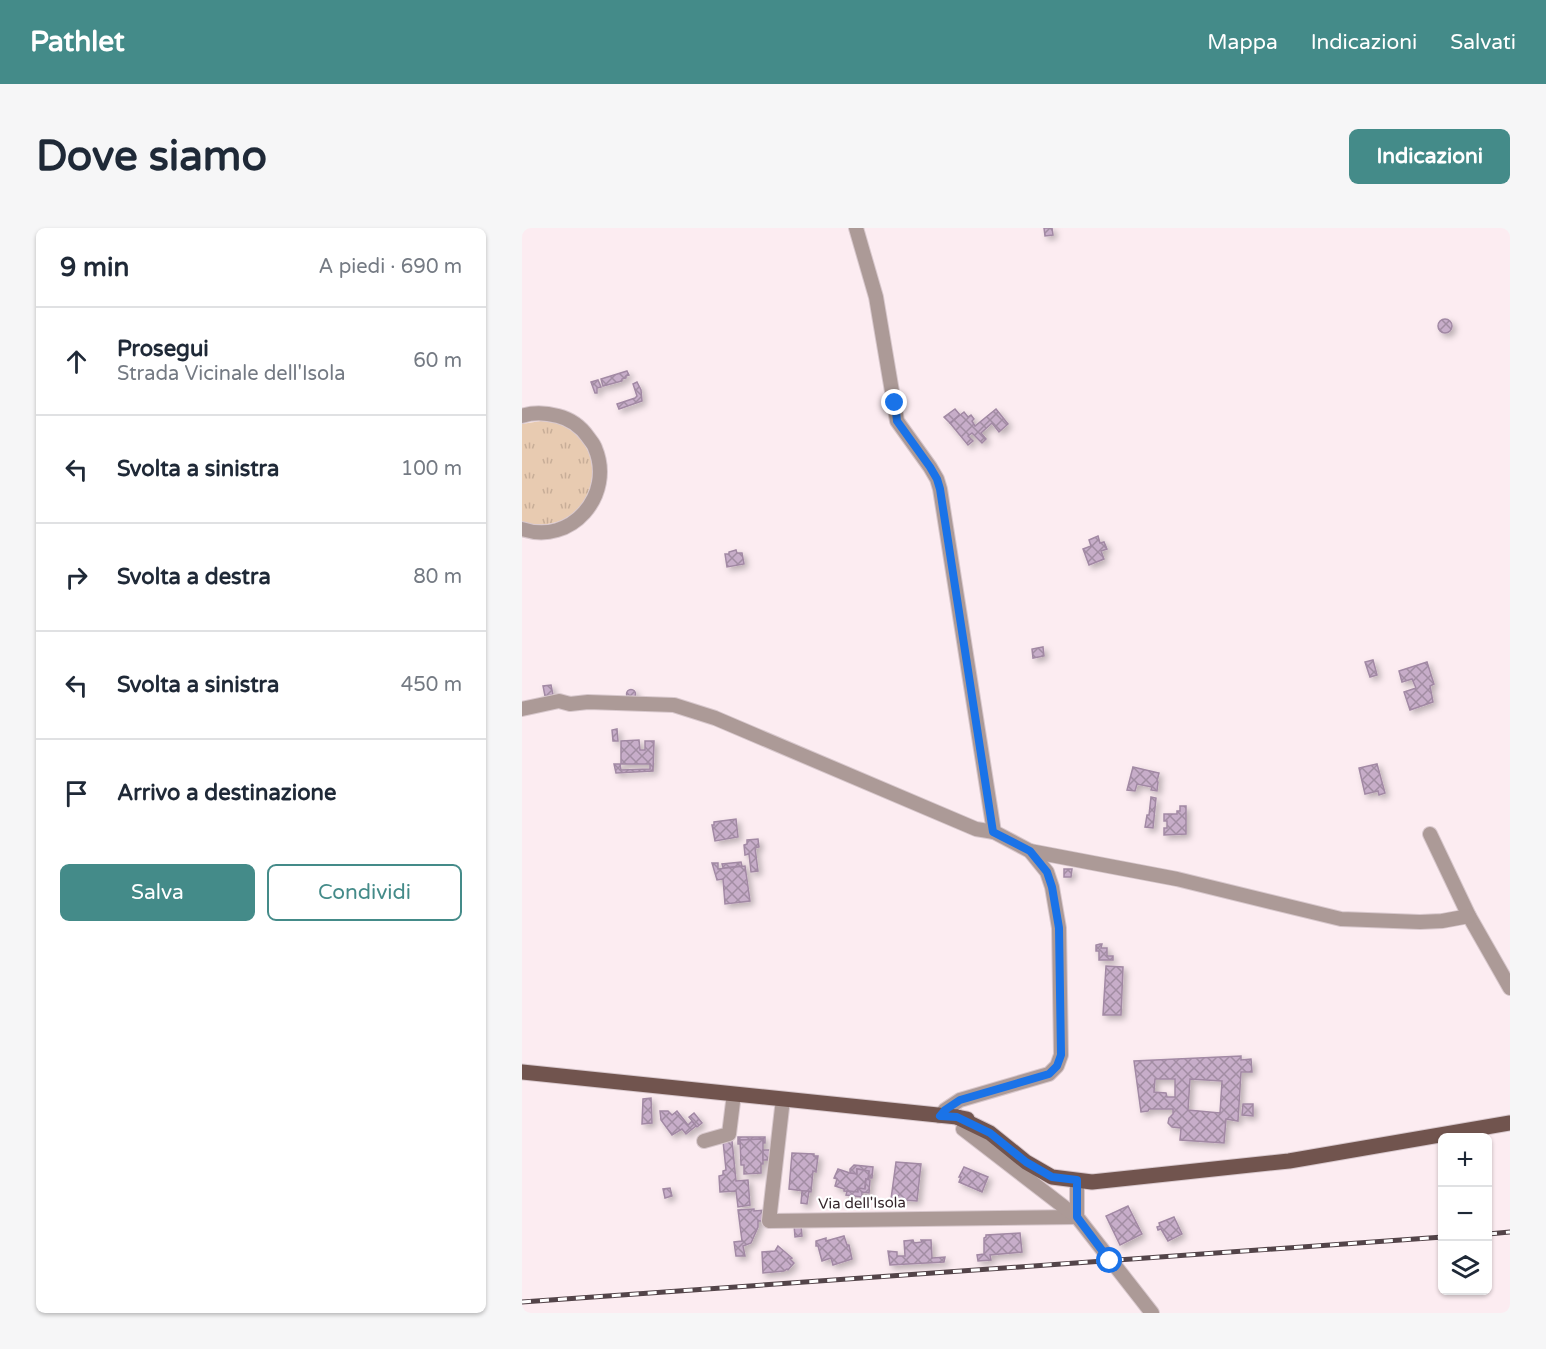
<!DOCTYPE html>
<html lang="it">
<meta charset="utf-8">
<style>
body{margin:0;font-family:"Varela Round",sans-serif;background:#f6f6f7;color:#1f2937}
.controls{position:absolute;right:18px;bottom:18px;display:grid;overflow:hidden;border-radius:9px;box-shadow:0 2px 4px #0004}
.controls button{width:54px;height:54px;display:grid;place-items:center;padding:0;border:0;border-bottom:2px solid #e0e1e3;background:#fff;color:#1f2937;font:30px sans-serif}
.stop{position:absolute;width:18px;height:18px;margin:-14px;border:4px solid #1a73e8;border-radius:50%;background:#fff}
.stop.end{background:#1a73e8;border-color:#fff;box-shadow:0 2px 6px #0008}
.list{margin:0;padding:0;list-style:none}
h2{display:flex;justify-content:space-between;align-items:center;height:78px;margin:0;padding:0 24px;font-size:26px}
h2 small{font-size:20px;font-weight:400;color:#747a83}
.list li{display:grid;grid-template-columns:39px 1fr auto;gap:18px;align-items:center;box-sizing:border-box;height:108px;padding:0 24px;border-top:2px solid #e0e1e3}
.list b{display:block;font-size:22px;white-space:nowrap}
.list p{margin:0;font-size:20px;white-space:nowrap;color:#747a83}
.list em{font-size:20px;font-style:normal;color:#747a83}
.actions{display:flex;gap:12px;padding:18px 24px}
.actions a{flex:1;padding:14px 0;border:2px solid #448b89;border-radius:9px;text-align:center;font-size:21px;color:#448b89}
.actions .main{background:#448b89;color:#fff}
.icon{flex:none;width:33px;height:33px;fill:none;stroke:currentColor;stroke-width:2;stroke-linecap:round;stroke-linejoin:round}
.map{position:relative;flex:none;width:988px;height:1085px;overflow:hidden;border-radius:9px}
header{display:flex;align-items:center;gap:36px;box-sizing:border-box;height:84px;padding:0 30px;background:#448b89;color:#fff}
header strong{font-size:28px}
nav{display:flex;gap:33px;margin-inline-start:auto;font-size:21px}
.intro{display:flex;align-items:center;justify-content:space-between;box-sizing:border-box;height:144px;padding:0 36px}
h1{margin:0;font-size:42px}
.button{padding:15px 27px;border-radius:9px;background:#448b89;color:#fff;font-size:21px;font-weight:700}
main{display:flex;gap:36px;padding:0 36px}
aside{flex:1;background:#fff;border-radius:9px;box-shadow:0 2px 4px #0004}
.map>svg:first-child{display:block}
.grass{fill:url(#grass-tufts)}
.building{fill:url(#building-cross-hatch);stroke:#a289a4;stroke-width:1.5;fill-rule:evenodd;filter:url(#shadow)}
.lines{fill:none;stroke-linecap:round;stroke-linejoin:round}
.minor-casing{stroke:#d8c8cd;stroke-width:16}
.major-casing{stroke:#d8c8cd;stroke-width:17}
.minor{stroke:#ac9a97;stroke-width:14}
.major{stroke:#71544e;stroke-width:15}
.rail-casing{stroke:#534449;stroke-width:5}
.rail{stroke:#fff;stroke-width:3;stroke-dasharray:9;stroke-linecap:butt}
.route{stroke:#1a73e8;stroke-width:8}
.labels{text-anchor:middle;stroke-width:4.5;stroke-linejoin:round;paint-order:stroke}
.street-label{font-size:15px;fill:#35262b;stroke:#fff}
</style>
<header>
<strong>Pathlet</strong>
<nav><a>Mappa</a><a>Indicazioni</a><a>Salvati</a></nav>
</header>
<div class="intro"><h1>Dove siamo</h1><a class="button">Indicazioni</a></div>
<main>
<aside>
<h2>9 min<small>A piedi · 690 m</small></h2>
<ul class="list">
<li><svg class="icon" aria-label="ahead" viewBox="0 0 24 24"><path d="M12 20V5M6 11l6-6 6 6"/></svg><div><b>Prosegui</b><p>Strada Vicinale dell'Isola</p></div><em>60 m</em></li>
<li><svg class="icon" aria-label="left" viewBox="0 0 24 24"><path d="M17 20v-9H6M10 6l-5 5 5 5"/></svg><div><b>Svolta a sinistra</b></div><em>100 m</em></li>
<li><svg class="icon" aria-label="right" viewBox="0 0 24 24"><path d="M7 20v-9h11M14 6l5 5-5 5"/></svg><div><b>Svolta a destra</b></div><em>80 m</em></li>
<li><svg class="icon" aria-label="left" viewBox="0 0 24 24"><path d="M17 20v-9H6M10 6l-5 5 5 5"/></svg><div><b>Svolta a sinistra</b></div><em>450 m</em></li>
<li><svg class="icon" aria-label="arrive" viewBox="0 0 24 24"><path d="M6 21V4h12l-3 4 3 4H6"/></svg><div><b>Arrivo a destinazione</b></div></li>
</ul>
<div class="actions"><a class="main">Salva</a><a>Condividi</a></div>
</aside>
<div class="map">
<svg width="988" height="1085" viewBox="0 0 988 1085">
<defs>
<pattern id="grass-tufts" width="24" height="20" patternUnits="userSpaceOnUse" patternTransform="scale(1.5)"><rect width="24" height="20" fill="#e8cbb1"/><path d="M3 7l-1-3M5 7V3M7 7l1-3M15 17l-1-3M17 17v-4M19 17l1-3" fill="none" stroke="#c8ae98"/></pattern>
<pattern id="building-cross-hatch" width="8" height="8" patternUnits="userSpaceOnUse" patternTransform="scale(1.5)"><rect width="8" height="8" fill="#c7adc9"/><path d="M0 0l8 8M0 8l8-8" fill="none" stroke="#a28da3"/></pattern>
<filter id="shadow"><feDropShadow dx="3.5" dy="3.5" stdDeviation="3" flood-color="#0004"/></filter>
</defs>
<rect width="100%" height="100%" fill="#fcecf1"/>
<path class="grass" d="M19,193C25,194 32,194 37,196C98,221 69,313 0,294V196Z"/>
<g class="building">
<path d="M522,0H530L531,7L523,8Z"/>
<circle cx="923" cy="98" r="7"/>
<path d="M105,143L107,147L104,148V150L100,151V153L81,158L79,151Z"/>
<path d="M76,152L79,159L75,160V165H73L69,154Z"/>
<path d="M115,154L119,162L120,173L97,181L95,176L113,170L115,168L111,156Z"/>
<path d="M433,181L438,187L428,195L422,189Z"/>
<path d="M474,181L486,196L477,204L470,195L459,205L464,211L460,215L450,205L446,208L451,213L446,217L428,195L442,184L446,189L449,187L452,191L450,193L453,198Z"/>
<path d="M576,308L578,315L582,314L585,321L579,323L582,331L567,337L561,321L569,318L567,312Z"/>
<path d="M214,322L215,325H220L222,336L205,339L203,326H207V324Z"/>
<path d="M521,419L522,428L511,430L510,421Z"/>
<path d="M851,432L855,447L848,449L843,434Z"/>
<path d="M905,434L912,456L908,458L911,474L888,482L882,464L894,460L890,451L880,454L877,443Z"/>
<path d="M29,457L31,467L23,468L21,458Z"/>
<circle cx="109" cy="466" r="4.5"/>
<path d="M95,501L96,513H91L90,502Z"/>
<path d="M117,512L118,522H123V513H132L131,543L94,545L92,536H98L99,542L128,541V536H99V513Z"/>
<path d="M855,536L863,565L857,567L856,563L843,566L837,540Z"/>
<path d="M611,539L637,545L635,553L636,554L635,563L629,562L630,559L615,556L613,563L605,562Z"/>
<path d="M629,569L634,570L631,600L623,599L625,587H627Z"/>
<path d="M658,578H664V606L642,607V600H645V593H642V586H655V583H658Z"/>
<path d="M214,591L216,609L193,613L190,597H192V594Z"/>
<path d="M236,611L237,619L233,620L236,643L229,644L227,626L223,627L222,617L225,616V612Z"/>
<path d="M219,634L220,638L201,640L200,636Z"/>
<path d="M190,635H196V641L223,638L228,673L203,676L201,651L195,652Z"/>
<path d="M542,641H550L549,649H542Z"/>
<path d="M578,716H580L579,720H585V728H591V732H577V723H574V717Z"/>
<path d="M584,738L601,739L599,787H581Z"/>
<path d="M719,828V832L729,831L730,844H719L716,893L704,891L702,915L658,912L659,900L650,899L646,895L647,890L651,886V881H627L626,883L619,884L612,833ZM633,851H653V869H645L644,865L632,864ZM668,851L700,853L698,885L666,882Z"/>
<path d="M129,870L130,895L120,896L121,871Z"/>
<path d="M721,876H731V888L720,887Z"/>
<path d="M138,883H146L150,887L155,883L166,897L170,893L174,898L164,906L160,901L150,907L139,892Z"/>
<path d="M172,885L180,895L175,899L167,889Z"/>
<path d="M216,909H243V915H241V911L218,912L219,916H216Z"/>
<path d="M241,911V936H239V945L222,946V937H219L218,912Z"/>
<path d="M201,913H210L214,953L226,952L228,977L216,979L214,963L198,964L197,948L201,947V943L204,942Z"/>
<path d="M241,922H248L249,932H241Z"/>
<path d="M270,925L292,926V928H296L294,944L291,943L289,964L267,961Z"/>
<path d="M374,934L399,936L395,973L369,971Z"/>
<path d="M332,937L351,939L350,950H346L347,943L335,941V946L328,945V941Z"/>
<path d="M442,939L466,949L460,964L437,954L439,949H437Z"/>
<path d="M316,941L328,945L335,946V941L347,943L346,952L344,951L343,961L336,960V964L322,963V961L313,958L315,951L312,950Z"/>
<path d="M344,951L348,952L347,965L340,964V969L324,967L325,963L336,964V960L343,961Z"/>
<path d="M148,960L150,968L143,970L141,961Z"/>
<path d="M280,963H287L285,976L279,975Z"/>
<path d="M606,978L620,1006L598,1017L584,988Z"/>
<path d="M232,981V983L243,982L242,993H236V999L229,1015L221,1018L223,1028H214L212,1014L220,1013L216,982Z"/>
<path d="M652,989L660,1006L646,1013L639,1001L636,1002L635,999L638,998L637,995Z"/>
<path d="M272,997H279L280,1008L273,1009Z"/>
<path d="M498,1005L500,1024L468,1027L469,1032L456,1033L455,1027L462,1026V1010L464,1009V1007Z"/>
<path d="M322,1008L325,1017H327L330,1031L311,1037L309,1030L300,1033L296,1018H294V1013L304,1010V1013Z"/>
<path d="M391,1012L392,1015L400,1014L399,1012H409L410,1030L423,1029L422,1034L368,1037L366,1023L375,1024V1028H383L382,1013Z"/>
<path d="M256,1018L270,1030L268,1031L272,1035L266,1042L265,1041L262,1043L241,1045L240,1024L253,1023Z"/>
</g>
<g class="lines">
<g class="minor-casing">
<g id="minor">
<path d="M334,0L354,69L375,193L408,239L415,251L418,261L472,604L508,623L525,644L530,659L537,700L539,827L535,838L527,846L438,872L423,882L418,888"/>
<path d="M0,188C11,184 25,185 36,188C48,191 59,199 66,209C68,212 72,216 73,220C93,267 49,318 0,301"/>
<path d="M0,481L37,473L48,476L66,474L152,477L193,490L454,601L472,604"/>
<path d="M908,606L947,688L988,760"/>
<path d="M508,623L655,651L819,691L898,694L920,693L947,688"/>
<path d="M261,871L247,993L555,989"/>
<path d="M441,901L555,989"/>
<path d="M182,913L207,906L212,866"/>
<path d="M555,952V989L630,1085"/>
</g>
</g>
<g class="major-casing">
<g id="major">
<path d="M0,844L435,889L445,891"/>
<path d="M435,889L468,905L504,934L530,949L570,954L767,933L988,895"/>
</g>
</g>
<use href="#minor" class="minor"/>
<use href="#major" class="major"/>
<g class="rail-casing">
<g id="rail">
<path d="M966,1006L988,1004"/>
<path d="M0,1074L921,1009"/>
</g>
</g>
<use href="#rail" class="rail"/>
</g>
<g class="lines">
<path class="route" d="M373,175L375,193L408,239L415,251L418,261L471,604L508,623L525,644L530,659L537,700L539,827L535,838L527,846L438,872L423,882L418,888L435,889L468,905L504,934L530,949L555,952V989L588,1033"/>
</g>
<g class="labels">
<g class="street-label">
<text transform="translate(340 975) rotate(-1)" y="5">Via dell'Isola</text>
</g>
</g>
</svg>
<div class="controls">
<button>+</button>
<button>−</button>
<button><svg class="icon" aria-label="layers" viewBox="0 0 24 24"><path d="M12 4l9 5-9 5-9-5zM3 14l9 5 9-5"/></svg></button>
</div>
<div class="stop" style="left:588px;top:1033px"></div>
<div class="stop end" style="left:373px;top:175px"></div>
</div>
</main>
